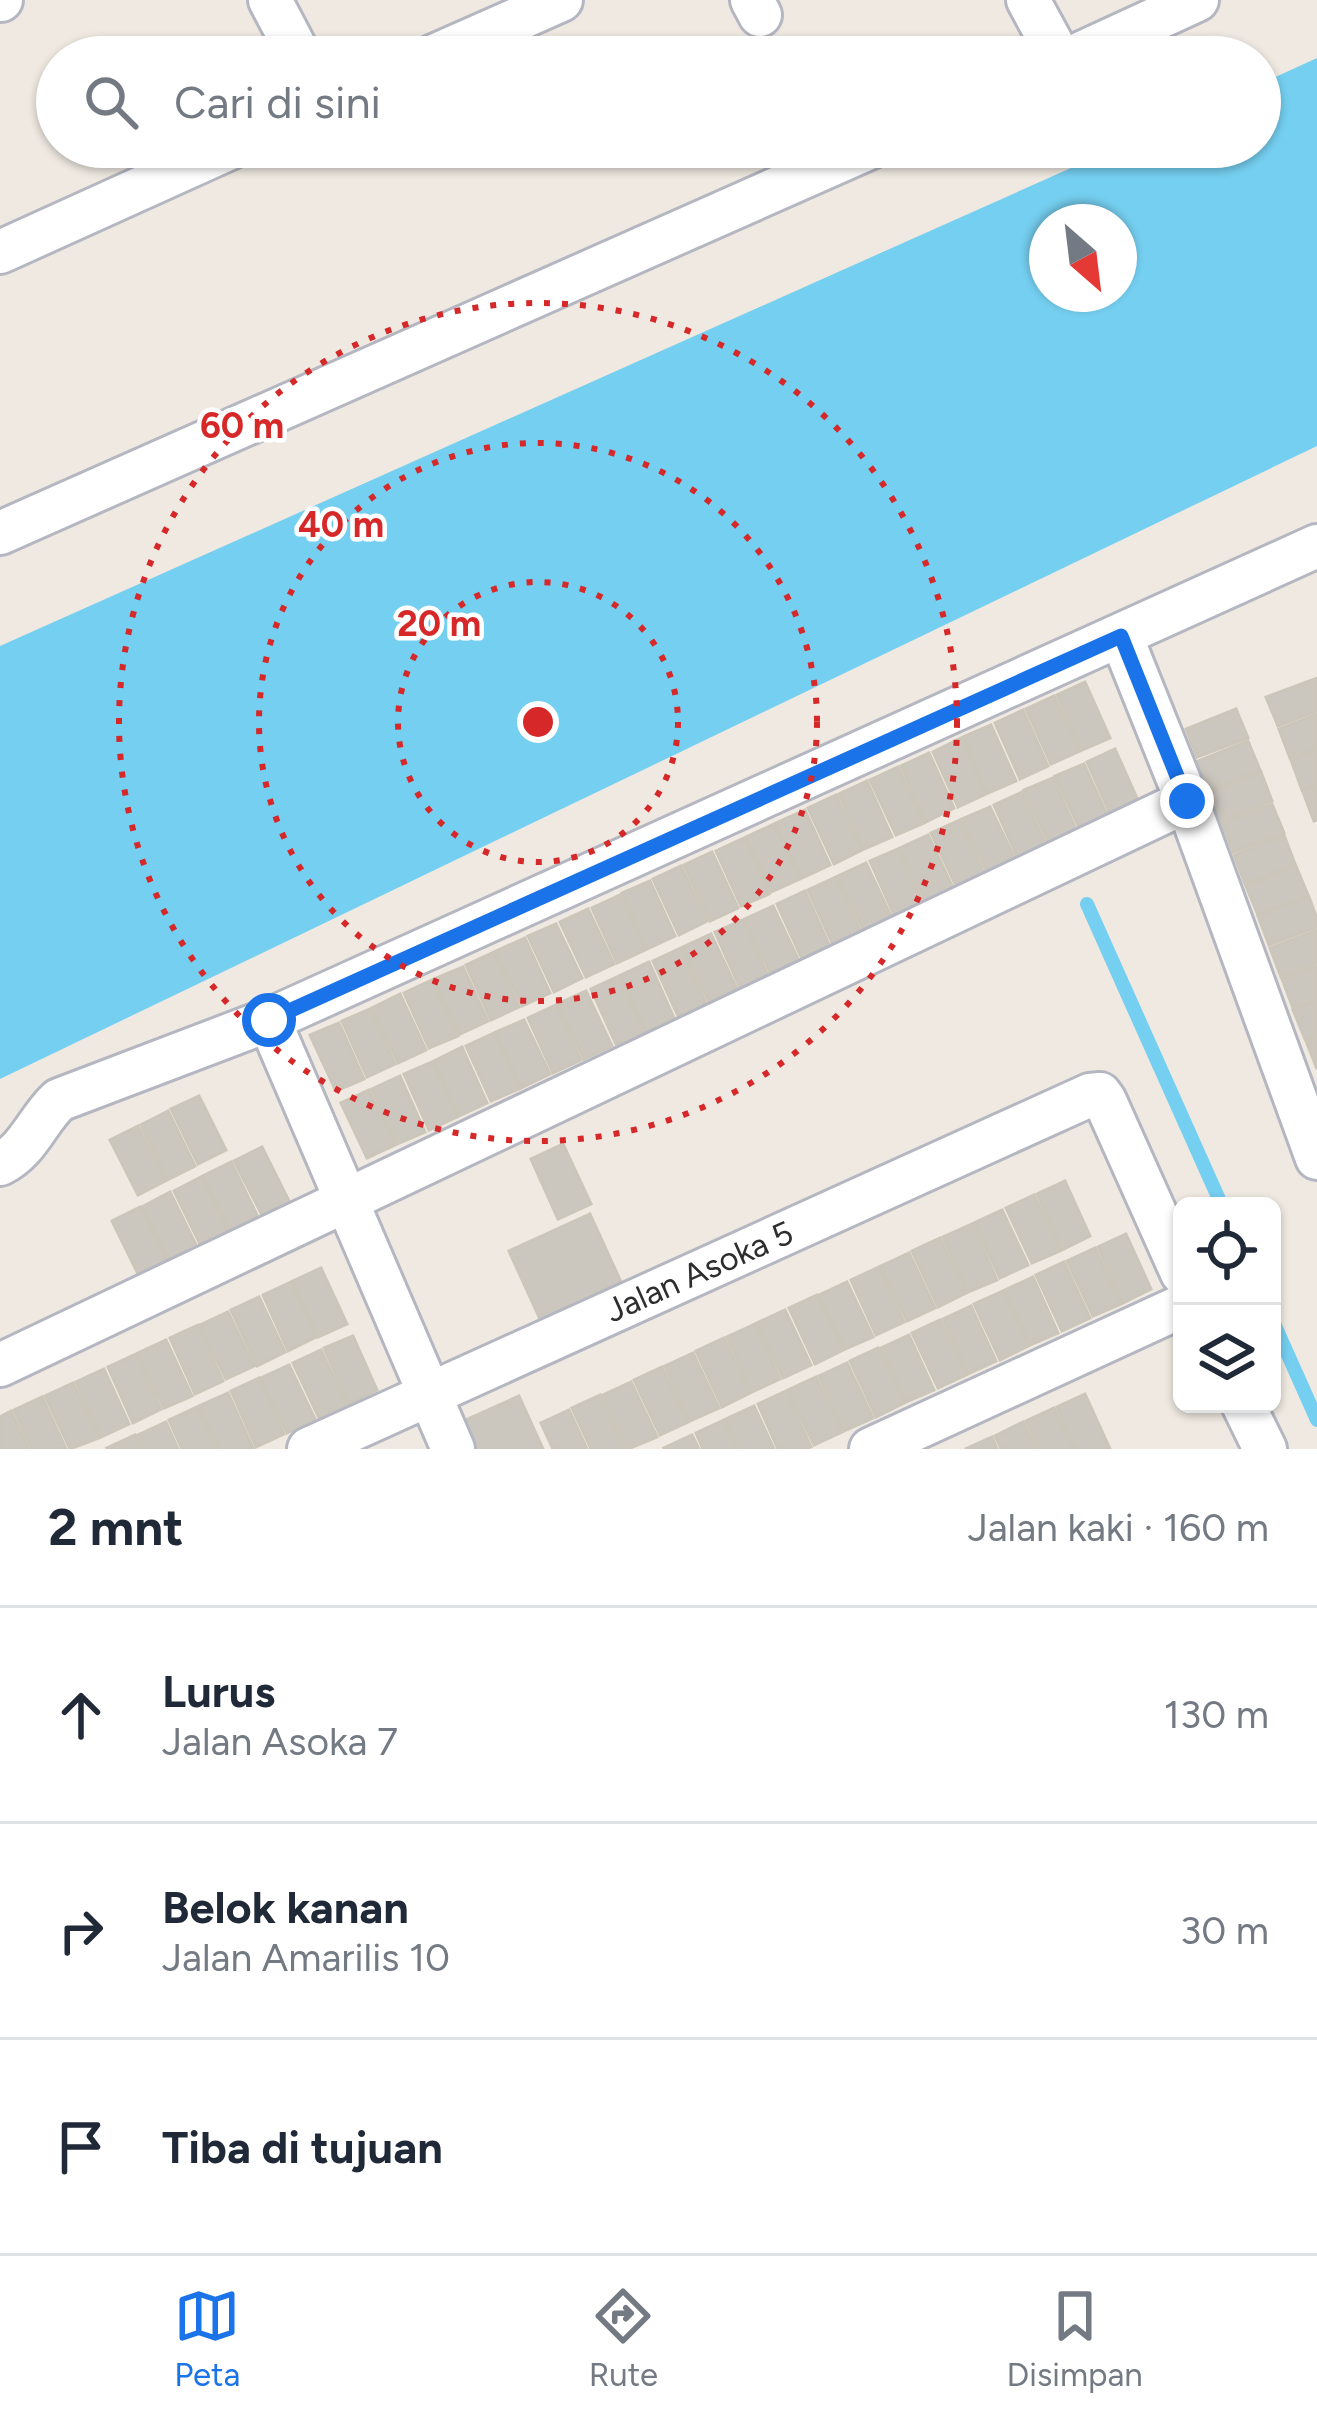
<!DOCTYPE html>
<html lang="id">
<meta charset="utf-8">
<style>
body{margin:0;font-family:Figtree,sans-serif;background:#f6f6f7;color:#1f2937}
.controls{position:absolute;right:36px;bottom:36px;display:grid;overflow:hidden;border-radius:18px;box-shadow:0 3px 9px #0004}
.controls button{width:108px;height:108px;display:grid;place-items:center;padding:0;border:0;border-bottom:3px solid #e0e1e3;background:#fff;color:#1f2937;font:60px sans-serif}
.compass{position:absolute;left:1029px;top:204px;width:108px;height:108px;border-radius:50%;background:#fff;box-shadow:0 3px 9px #0004;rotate:152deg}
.stop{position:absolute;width:36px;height:36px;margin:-27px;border:9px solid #1a73e8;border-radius:50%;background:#fff}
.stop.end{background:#1a73e8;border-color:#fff;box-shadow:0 3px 12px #0008}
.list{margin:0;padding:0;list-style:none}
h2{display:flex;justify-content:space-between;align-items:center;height:156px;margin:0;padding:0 48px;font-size:51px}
h2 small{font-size:39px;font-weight:400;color:#747a83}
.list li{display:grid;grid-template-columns:78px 1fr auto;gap:36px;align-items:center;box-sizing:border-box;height:216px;padding:0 48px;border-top:3px solid #e0e1e3}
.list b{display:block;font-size:45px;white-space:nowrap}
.list p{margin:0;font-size:39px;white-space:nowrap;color:#747a83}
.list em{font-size:39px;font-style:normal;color:#747a83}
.icon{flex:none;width:66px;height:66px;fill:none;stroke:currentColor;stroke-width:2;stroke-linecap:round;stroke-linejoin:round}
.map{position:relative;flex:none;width:1317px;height:1449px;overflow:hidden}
.search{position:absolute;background:#fff;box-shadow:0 3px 9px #0004;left:36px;right:36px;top:36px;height:132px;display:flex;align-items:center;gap:30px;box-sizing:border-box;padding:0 42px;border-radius:66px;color:#747a83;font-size:45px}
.sheet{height:804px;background:#fff}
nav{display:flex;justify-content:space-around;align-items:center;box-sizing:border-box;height:168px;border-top:3px solid #e0e1e3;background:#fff;font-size:33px;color:#747a83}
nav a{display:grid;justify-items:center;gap:6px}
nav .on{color:#1a73e8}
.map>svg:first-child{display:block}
.water{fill:#75cff0;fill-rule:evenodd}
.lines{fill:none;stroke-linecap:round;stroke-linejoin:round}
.stream{stroke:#75cff0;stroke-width:14}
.building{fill:#cbc7bf;stroke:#cbc5ba;stroke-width:3}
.minor-casing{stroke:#b4b7c1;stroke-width:48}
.minor{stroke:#fff;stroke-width:42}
.route{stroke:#1a73e8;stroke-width:15}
.ring{fill:none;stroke:#d62828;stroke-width:6;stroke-dasharray:6 12}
.labels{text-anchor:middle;stroke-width:9;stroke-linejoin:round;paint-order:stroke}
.street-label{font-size:33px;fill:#2e2e2e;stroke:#fff}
.centre{fill:#d62828;stroke:#fff;stroke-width:6}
.ring-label{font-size:36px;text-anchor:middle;font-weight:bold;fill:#d62828;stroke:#fff;stroke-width:9;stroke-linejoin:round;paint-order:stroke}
</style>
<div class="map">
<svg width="1317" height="1449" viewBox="0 0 1317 1449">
<rect width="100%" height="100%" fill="#efe9e1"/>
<path class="water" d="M1317,58V446L0,1079V646L1118,147H1260V84ZM1047,222H1119V294H1047Z"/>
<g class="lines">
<g class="stream">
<path d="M1087,904L1222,1206"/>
<path d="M1272,1319L1317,1420"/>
</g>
</g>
<g class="building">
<path d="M1317,678V711L1278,726L1266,697Z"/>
<path d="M1085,682L1110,738L1082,750L1057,695Z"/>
<path d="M1054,696L1080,751L1051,764L1026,709Z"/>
<path d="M1236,709L1248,738L1197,757L1186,729Z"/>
<path d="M1023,710L1048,766L1020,779L995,723Z"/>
<path d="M1317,714V748L1290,758L1279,729Z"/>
<path d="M991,725L1016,781L988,793L963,737Z"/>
<path d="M961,738L986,794L958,807L933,752Z"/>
<path d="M1248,741L1260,770L1209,790L1198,761Z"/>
<path d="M1115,749L1140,805L1112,818L1087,762Z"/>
<path d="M1317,750V784L1302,790L1291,760Z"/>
<path d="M929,753L954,808L926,822L901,766Z"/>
<path d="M1084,764L1109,819L1081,832L1055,776Z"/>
<path d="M898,767L924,823L896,835L870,780Z"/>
<path d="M1261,772L1272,801L1221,821L1210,792Z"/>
<path d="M1053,778L1078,834L1050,846L1024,790Z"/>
<path d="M867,781L892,837L864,849L839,794Z"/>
<path d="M1317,786V820L1314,821L1303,792Z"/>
<path d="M1022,792L1047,847L1019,861L994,805Z"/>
<path d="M836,795L862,850L834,864L808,808Z"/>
<path d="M1272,804L1284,833L1233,852L1222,823Z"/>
<path d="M990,807L1016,861L988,875L962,819Z"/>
<path d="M805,810L830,865L802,878L776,823Z"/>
<path d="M960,820L985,876L957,888L931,833Z"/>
<path d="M774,824L800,879L771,892L746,837Z"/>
<path d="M928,835L954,890L926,903L900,848Z"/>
<path d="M1284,835L1295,864L1245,884L1234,855Z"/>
<path d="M744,838L769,894L741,906L716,851Z"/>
<path d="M898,849L923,904L895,917L870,861Z"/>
<path d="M712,852L738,908L710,921L684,865Z"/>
<path d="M866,863L892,918L864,931L838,876Z"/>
<path d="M681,866L707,921L679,935L653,879Z"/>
<path d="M1296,866L1308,895L1258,915L1246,886Z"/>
<path d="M836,877L861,932L833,945L808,890Z"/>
<path d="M650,881L675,936L647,949L622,893Z"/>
<path d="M805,891L830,947L802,959L777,904Z"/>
<path d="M620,895L645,950L617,963L592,908Z"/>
<path d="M1309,897L1317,919V927L1269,945L1258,916Z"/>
<path d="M773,906L799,961L771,974L745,919Z"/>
<path d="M588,909L614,964L586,977L560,922Z"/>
<path d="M743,920L768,975L740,988L715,932Z"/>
<path d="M556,924L582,978L554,992L528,936Z"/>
<path d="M1317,930V963L1281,977L1270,948Z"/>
<path d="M711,934L737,989L709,1002L683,947Z"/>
<path d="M525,938L550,993L522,1006L496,951Z"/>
<path d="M681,948L706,1003L678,1016L653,961Z"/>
<path d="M494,952L519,1007L491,1020L466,965Z"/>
<path d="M649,962L674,1018L646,1031L621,975Z"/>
<path d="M1317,966V999L1293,1008L1282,979Z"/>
<path d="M463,967L488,1021L460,1034L434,979Z"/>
<path d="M619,976L644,1032L616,1044L591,989Z"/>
<path d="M432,980L458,1036L429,1048L404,993Z"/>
<path d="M586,991L612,1046L584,1059L558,1004Z"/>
<path d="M400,994L426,1050L398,1063L372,1008Z"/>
<path d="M1317,1001V1034L1305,1039L1293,1010Z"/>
<path d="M556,1005L581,1060L553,1073L528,1018Z"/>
<path d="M370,1009L395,1064L367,1077L342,1021Z"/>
<path d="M524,1020L550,1074L521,1088L496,1032Z"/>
<path d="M339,1023L364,1079L336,1091L310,1035Z"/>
<path d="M494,1033L519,1089L491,1101L466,1046Z"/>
<path d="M1317,1037V1069L1306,1041Z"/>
<path d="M462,1047L487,1103L459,1116L434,1061Z"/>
<path d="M432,1062L457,1117L429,1130L404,1074Z"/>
<path d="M400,1076L425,1132L397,1144L372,1089Z"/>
<path d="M369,1090L395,1145L367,1158L341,1103Z"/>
<path d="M199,1096L226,1150L198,1164L171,1109Z"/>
<path d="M168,1111L195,1166L167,1180L141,1125Z"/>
<path d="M138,1126L165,1181L138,1195L110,1140Z"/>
<path d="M563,1144L591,1204L558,1219L531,1159Z"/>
<path d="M262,1147L289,1201L262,1215L234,1161Z"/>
<path d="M231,1162L258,1217L230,1231L203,1176Z"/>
<path d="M201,1177L228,1232L201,1246L174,1191Z"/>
<path d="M1065,1181L1090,1236L1062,1250L1037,1194Z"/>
<path d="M170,1192L197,1247L169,1261L142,1207Z"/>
<path d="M1034,1195L1060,1251L1032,1263L1006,1208Z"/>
<path d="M140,1207L167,1262L139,1276L112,1221Z"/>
<path d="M1002,1210L1028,1265L1000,1278L974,1223Z"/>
<path d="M590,1214L626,1293L545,1330L509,1251Z"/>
<path d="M972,1224L997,1280L968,1292L943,1237Z"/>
<path d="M1126,1234L1151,1289L1123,1303L1098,1247Z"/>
<path d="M940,1238L966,1293L938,1307L912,1251Z"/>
<path d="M1095,1248L1121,1304L1093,1316L1067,1261Z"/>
<path d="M909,1253L935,1308L907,1321L881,1266Z"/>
<path d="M1064,1262L1090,1318L1062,1331L1036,1275Z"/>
<path d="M879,1267L904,1322L876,1335L851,1280Z"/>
<path d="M321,1268L347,1324L318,1337L293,1281Z"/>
<path d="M1033,1277L1058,1333L1030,1345L1005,1290Z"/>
<path d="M291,1282L316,1337L288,1351L263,1295Z"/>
<path d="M847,1282L873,1337L845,1349L819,1295Z"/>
<path d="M1003,1291L1028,1346L1000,1360L974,1304Z"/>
<path d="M817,1295L843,1350L815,1364L789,1308Z"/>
<path d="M259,1297L285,1352L257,1366L231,1310Z"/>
<path d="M971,1306L996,1361L968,1374L943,1319Z"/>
<path d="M785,1310L811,1365L783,1378L757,1323Z"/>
<path d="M228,1312L254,1366L226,1379L200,1325Z"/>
<path d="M940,1320L966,1375L938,1388L912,1333Z"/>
<path d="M755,1324L780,1379L752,1392L727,1337Z"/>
<path d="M198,1325L223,1381L195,1394L170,1338Z"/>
<path d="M909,1335L934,1390L906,1402L881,1348Z"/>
<path d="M353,1336L377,1390L349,1404L324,1348Z"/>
<path d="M724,1338L750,1393L722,1407L696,1351Z"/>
<path d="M166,1340L192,1396L164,1408L138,1353Z"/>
<path d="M878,1348L904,1403L876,1417L850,1361Z"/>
<path d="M321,1350L347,1405L319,1418L293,1363Z"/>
<path d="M693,1353L719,1408L690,1421L665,1366Z"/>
<path d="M136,1354L161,1409L133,1423L108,1367Z"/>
<path d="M847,1363L873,1418L844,1431L819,1376Z"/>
<path d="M289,1365L315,1419L287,1433L261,1378Z"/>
<path d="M662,1367L688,1422L660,1435L634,1380Z"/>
<path d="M104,1369L129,1424L101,1437L76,1382Z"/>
<path d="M816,1377L842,1432L814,1445L788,1390Z"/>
<path d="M259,1378L284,1434L256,1447L231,1391Z"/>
<path d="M631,1382L657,1437L628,1449L603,1395Z"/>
<path d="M73,1383L99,1438L70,1449L45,1396Z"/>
<path d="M786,1391L811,1447L806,1449H778L758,1404Z"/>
<path d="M228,1393L253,1448L251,1449H219L199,1406Z"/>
<path d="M1085,1394L1110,1449H1076L1057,1407Z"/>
<path d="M600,1395L625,1449H591L572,1408Z"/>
<path d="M519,1396L543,1449H471L459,1423Z"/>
<path d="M42,1397L66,1449H32L14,1410Z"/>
<path d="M754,1406L774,1449H740L726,1419Z"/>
<path d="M197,1407L216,1449H182L169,1420Z"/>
<path d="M1054,1408L1074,1449H1039L1026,1421Z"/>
<path d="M569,1410L587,1449H553L541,1423Z"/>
<path d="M11,1411L29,1449H0V1417Z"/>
<path d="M724,1420L737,1449H703L696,1433Z"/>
<path d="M166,1422L178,1449H144L138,1435Z"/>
<path d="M1023,1422L1036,1449H1001L995,1436Z"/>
<path d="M135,1435L142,1449H108L107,1448Z"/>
<path d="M692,1435L699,1449H665L664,1448Z"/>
<path d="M992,1437L997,1449H965Z"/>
</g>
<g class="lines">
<g class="minor-casing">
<g id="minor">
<path d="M0,0H1"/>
<path d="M270,0L300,57"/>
<path d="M752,0L760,15"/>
<path d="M1028,0L1059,57"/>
<path d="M432,57L561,0"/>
<path d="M1073,57L1197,0"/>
<path d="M0,252L232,147"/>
<path d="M0,533L871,147"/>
<path d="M1121,636L1187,801L1317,1158"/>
<path d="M269,1020L453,1449"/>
<path d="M0,1164C29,1150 37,1120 59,1100L269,1020L1317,546"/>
<path d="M0,1365L1187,801"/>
<path d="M1243,1404L1265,1449"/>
<path d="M309,1449L1090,1095L1100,1094L1105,1101L1182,1273"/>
<path d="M871,1449L1182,1306"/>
</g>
</g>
<use href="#minor" class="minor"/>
</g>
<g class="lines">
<path class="route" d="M269,1020L1121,636L1187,801"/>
</g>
<g class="ring">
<circle cx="538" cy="722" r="140"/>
<circle cx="538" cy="722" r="279"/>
<circle cx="538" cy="722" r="419"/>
</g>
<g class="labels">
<g class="street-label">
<text transform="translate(699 1271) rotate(-24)" y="12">Jalan Asoka 5</text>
</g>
</g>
<circle cx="538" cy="722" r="18" class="centre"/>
<g class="ring-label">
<text x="242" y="438">60 m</text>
<text x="341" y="537">40 m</text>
<text x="439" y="636">20 m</text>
</g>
</svg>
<div class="controls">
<button><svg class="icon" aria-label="locate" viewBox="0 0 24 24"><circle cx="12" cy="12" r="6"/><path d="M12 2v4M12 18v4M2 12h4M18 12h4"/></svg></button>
<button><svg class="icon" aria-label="layers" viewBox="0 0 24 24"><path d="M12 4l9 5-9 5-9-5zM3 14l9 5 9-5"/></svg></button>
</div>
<svg class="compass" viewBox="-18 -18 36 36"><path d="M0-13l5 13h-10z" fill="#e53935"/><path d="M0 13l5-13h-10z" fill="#747a83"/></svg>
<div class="stop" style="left:269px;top:1020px"></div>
<div class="stop end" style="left:1187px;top:801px"></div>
<div class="search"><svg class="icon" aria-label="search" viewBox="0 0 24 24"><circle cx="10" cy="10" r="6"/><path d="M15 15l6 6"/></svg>Cari di sini</div>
</div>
<section class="sheet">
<h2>2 mnt<small>Jalan kaki · 160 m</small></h2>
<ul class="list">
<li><svg class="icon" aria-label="ahead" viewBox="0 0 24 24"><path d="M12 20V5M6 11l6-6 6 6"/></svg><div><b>Lurus</b><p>Jalan Asoka 7</p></div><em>130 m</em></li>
<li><svg class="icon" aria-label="right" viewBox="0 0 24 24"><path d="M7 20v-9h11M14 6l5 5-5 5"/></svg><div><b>Belok kanan</b><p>Jalan Amarilis 10</p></div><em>30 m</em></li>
<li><svg class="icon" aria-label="arrive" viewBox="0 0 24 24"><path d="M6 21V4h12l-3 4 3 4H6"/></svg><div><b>Tiba di tujuan</b></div></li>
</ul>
</section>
<nav>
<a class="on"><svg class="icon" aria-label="map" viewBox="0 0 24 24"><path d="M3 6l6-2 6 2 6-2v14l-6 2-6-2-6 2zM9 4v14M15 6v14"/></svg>Peta</a>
<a><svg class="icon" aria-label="directions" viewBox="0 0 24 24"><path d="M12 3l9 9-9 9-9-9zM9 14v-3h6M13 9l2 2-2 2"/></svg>Rute</a>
<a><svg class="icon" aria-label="saved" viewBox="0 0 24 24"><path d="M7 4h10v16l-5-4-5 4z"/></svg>Disimpan</a>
</nav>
